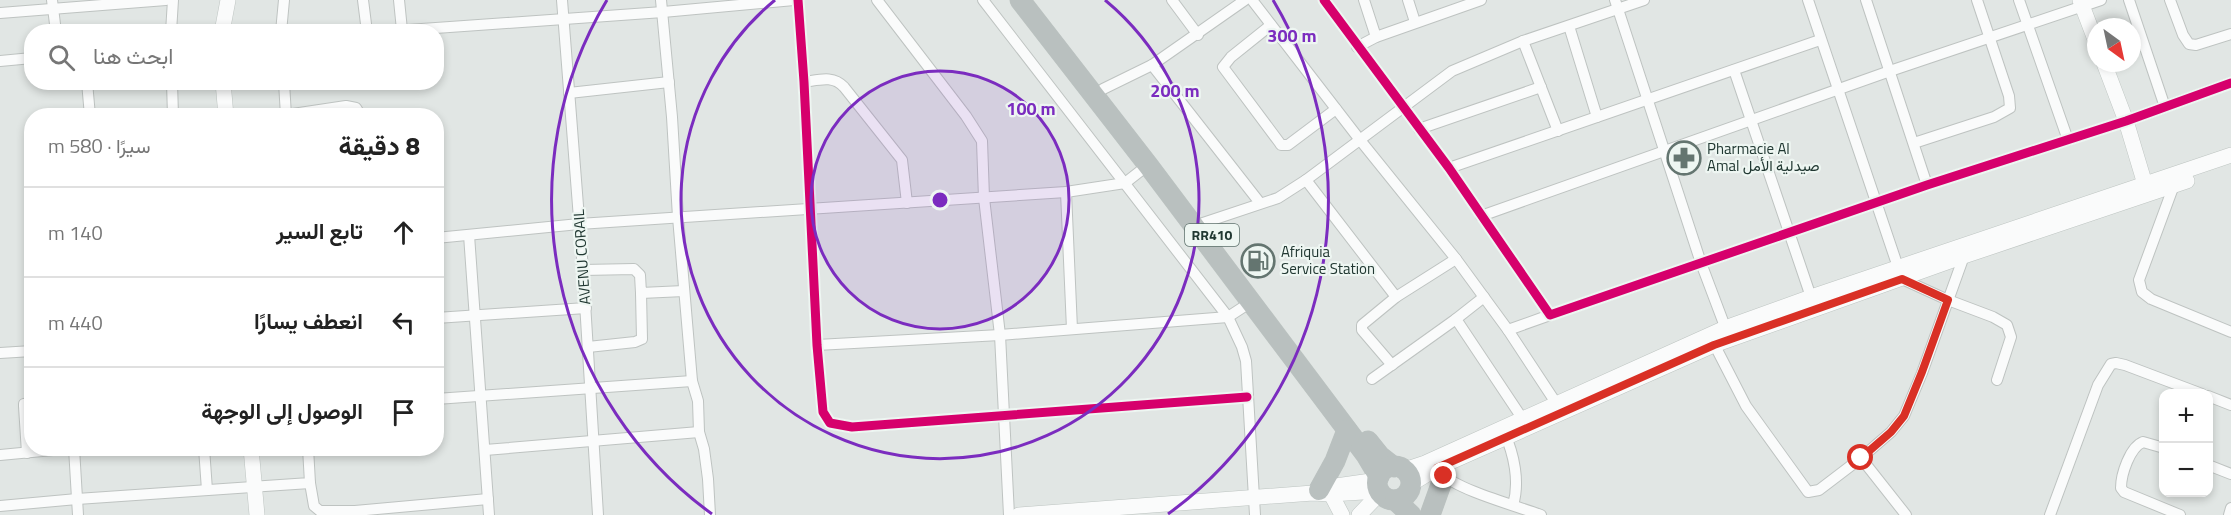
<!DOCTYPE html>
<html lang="ar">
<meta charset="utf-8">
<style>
body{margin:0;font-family:"Titillium Web",Vazirmatn,sans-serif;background:#f2f2f2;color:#222;direction:rtl}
.controls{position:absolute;right:18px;bottom:18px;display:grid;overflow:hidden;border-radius:12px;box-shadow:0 3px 9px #0003}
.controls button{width:54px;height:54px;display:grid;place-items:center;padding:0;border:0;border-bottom:2px solid #e0e0e0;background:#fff;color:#222;font:30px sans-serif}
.compass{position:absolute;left:2087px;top:18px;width:54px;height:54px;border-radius:50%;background:#fff;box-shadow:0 3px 9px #0003;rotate:147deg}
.stop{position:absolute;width:18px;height:18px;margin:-14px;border:4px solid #d93025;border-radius:50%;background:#fff}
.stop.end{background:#d93025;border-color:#fff;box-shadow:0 2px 6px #0008}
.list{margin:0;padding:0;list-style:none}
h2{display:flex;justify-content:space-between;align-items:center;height:78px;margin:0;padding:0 24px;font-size:26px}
h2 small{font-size:20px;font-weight:400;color:#767676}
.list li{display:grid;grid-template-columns:39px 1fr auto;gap:18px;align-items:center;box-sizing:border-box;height:90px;padding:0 24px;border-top:2px solid #e0e0e0}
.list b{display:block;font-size:22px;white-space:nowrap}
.list em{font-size:20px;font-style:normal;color:#767676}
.icon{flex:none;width:33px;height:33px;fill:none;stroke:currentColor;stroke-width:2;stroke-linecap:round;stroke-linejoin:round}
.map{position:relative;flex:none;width:2231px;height:515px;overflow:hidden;direction:ltr}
.search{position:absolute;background:#fff;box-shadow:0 3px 9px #0003;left:24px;top:24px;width:420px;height:66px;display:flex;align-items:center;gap:15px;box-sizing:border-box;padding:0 21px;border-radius:24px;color:#767676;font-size:22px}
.panel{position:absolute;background:#fff;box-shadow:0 3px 9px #0003;left:24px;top:108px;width:420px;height:348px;border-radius:24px;direction:rtl}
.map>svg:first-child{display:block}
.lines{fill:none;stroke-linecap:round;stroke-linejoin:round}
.street-casing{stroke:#bec3c1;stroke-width:12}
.secondary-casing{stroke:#bdc4c1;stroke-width:16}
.highway-casing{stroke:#bcc3c1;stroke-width:21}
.street{stroke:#fafbfb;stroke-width:10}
.secondary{stroke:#fafbfb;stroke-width:15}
.highway{stroke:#b9c0bf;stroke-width:20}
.cycleway-casing{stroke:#eef6f2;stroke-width:13}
.cycleway{stroke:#d6006c;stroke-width:9}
.route{stroke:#d93025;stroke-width:8}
.ring{fill:none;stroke:#7b2cbf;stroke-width:3}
.labels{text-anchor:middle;stroke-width:4.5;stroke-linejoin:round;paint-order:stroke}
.shield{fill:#eef6f2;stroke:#5e716c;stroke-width:1.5}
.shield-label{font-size:14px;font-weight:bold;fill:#213832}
.poi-label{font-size:15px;fill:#213832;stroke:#eef6f2;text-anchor:start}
.street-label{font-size:15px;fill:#213832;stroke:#eef6f2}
.centre{fill:#7b2cbf;stroke:#eef6f2;stroke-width:3}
.ring-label{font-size:18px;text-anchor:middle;font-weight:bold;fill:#7b2cbf;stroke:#eef6f2;stroke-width:4.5;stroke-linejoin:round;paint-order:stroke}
</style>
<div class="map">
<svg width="2231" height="515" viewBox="0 0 2231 515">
<rect width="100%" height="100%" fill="#e1e6e4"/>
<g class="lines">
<g class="street-casing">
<g id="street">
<path d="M52,0L56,32"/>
<path d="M363,0L367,32"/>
<path d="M399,0L402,30"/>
<path d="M562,0L583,270L598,515"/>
<path d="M661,0L672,117L678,217L692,381L698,401L699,432L704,449L708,479L710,515"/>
<path d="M798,0L804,82L817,345L823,412L830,423L852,427L1247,397"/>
<path d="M877,0L966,116L982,141L984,198L1000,335L1009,515"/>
<path d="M983,0L1228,317L1242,347L1246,361L1255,515"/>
<path d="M1172,0L1198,35"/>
<path d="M1252,0L1360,140L1456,259L1508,330L1560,409"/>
<path d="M1324,0L1449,168L1550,315L1927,185L2126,121L2231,83"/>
<path d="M1364,0L1376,37"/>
<path d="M1408,0L1415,22"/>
<path d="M1615,0L1701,263L1727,332"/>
<path d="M1808,0L1902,279L1948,300L1993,317L2007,325L2011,337L1997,380"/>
<path d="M1866,0L1927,185"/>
<path d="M2019,0L2068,140"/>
<path d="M2129,0L2165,107"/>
<path d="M2170,0L2183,35L2189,44L2196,45L2231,34"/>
<path d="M0,13L166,0"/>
<path d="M1271,25L1231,57L1223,67L1279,142L1281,145H1288L1336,109"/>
<path d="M1569,26L1597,117"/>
<path d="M171,32L173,0"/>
<path d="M281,32L284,0"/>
<path d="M379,32L663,12L794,0"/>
<path d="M1523,41L1558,131"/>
<path d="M1357,47L1376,37L1481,0"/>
<path d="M0,61L32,58"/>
<path d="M1152,65L1260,203"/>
<path d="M1734,70L1811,297"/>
<path d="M87,82L90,116"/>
<path d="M172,82L173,116"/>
<path d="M284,82L286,116"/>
<path d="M804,82C819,80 833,75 844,87L902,160L907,203"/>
<path d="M1103,89L1152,65L1245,0"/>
<path d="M569,93L669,82"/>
<path d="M286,115L346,106L356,108L361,116"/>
<path d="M1419,129L1541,87"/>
<path d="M1914,143L1994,117L2010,108L2009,96L1977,0"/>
<path d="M1449,168L1820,40"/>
<path d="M2174,181V185L2139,280L2142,292L2151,299L2231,332"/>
<path d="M1066,192L1072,329"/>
<path d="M1481,216L1890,71L2101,0"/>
<path d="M1203,223L1278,198L1306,180"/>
<path d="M469,235L489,515"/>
<path d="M436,238L579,224L1066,192L1125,183L1148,165"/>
<path d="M1456,259L1396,297L1306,180L1452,71L1523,41L1644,0"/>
<path d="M583,270L634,269L640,275L641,293L684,291"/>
<path d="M1484,297L1456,319L1522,418"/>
<path d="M436,318L586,308"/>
<path d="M1508,330L1550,315"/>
<path d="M1712,340L1746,406L1808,492L1819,490L1861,458"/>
<path d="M817,345L1000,335L1228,317L1251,302"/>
<path d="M588,347L635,342L642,339L641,293"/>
<path d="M0,353L32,351"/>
<path d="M1392,365L1362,330V325L1396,297"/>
<path d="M1372,379L1456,319"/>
<path d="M2208,396L2231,405"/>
<path d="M436,399L692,381"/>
<path d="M1504,432C1514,454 1520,482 1513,505"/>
<path d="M74,448L78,515"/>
<path d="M204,448L207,490"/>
<path d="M2164,448L2143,442C2130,447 2121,474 2121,488L2124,492L2180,515"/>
<path d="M485,450L699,432"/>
<path d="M27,453L24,406V404L32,403"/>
<path d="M0,455L74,448"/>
<path d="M2208,465L2231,474"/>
<path d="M1441,473C1457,490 1517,506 1541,515"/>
<path d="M310,483L314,506L320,511H355L488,499"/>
<path d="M0,506L77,499L310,483L308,448"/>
<path d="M1906,515L1861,458L1891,432L1904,416L1922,373L1964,256L1963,251"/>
<path d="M2050,515L2098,385L2111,364L2116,363L2125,365L2202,394"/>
<path d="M2229,515L2231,508"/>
</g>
</g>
<g class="secondary-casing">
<g id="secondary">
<path d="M2080,0L2096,42"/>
<path d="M222,32L228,0"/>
<path d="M2104,63L2126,121L2147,191"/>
<path d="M223,82L226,116"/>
<path d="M251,448L257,515"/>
<path d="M1404,470L1425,463L1725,328L1811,297L2231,155"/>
<path d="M1411,484L1437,468L1714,345L1964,256L2187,181"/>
<path d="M1336,486L1378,480"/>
<path d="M1331,494L1342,515"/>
<path d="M1019,515L1313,493L1331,494L1379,491"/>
<path d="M1359,515L1380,493"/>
</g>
</g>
<g class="highway-casing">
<g id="highway">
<path d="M1020,0L1148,165L1366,455L1379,477"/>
<path d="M1368,441L1380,456L1394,467"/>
<circle cx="1394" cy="483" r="17"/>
<path d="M1319,490L1335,461L1347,430"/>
<path d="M1395,500L1411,515"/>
<path d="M1430,515L1444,476"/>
</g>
</g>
<use href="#street" class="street"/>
<use href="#secondary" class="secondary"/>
<use href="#highway" class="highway"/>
<g class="cycleway-casing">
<g id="cycleway">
<path d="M798,0L804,82L817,345L823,412L830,423L852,427L1247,397"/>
<path d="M1324,0L1449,168L1550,315L1927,185L2126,121L2231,83"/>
</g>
</g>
<use href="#cycleway" class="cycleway"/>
</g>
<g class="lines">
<path class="route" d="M1444,476L1437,468L1714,345L1902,279L1948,300L1922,372L1904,416L1891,432L1861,458"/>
</g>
<circle cx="940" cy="200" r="129" fill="#7b2cbf" fill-opacity=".12"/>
<g class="ring">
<circle cx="940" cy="200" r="129"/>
<path d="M1105 0A259 259 0 1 1 775 0"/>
<path d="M712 514A388 388 0 0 1 607 0M1273 0A388 388 0 0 1 1168 514"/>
</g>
<defs>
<g id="pharmacy-ring" transform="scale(1.725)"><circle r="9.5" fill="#eef6f2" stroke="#647570" stroke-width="1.5"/><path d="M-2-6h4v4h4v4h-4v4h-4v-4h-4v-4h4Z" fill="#647570"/></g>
<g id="fuel-ring" transform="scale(1.725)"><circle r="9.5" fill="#eef6f2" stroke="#647570" stroke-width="1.5"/><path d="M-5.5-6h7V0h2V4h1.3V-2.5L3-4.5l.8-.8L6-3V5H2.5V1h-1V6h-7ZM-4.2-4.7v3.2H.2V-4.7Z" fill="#647570"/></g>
</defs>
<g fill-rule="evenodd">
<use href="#pharmacy-ring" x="1684" y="158"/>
<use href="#fuel-ring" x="1258" y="261"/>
</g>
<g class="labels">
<rect class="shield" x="1185" y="224" width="54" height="22" rx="4.5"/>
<g class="shield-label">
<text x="1212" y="240">RR410</text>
</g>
<g class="poi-label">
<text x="1707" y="154">Pharmacie Al<tspan x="1707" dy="17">Amal صيدلية الأمل</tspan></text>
<text x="1281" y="257">Afriquia<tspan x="1281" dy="17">Service Station</tspan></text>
</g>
<g class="street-label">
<text transform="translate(582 257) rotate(-94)" y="5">AVENU CORAIL</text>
</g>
</g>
<circle cx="940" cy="200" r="9" class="centre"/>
<g class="ring-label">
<text x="1292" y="42">300 m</text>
<text x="1175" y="97">200 m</text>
<text x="1031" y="115">100 m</text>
</g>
</svg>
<div class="controls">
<button>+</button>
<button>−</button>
</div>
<svg class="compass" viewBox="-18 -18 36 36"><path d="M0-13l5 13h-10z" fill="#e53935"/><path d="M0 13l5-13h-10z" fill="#767676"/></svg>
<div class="stop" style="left:1861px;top:458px"></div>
<div class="stop end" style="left:1444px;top:476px"></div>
<div class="search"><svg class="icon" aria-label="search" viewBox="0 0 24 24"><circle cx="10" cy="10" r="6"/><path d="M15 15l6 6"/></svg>ابحث هنا</div>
<section class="panel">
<h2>8 دقيقة<small>سيرًا · 580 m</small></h2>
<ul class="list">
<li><svg class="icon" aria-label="ahead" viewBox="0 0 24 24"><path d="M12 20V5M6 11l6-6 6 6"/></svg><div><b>تابع السير</b></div><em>140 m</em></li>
<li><svg class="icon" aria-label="left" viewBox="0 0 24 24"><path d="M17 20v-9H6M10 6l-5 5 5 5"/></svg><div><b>انعطف يسارًا</b></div><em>440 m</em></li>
<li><svg class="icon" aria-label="arrive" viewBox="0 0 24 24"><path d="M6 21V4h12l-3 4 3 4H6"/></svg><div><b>الوصول إلى الوجهة</b></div></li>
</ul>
</section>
</div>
